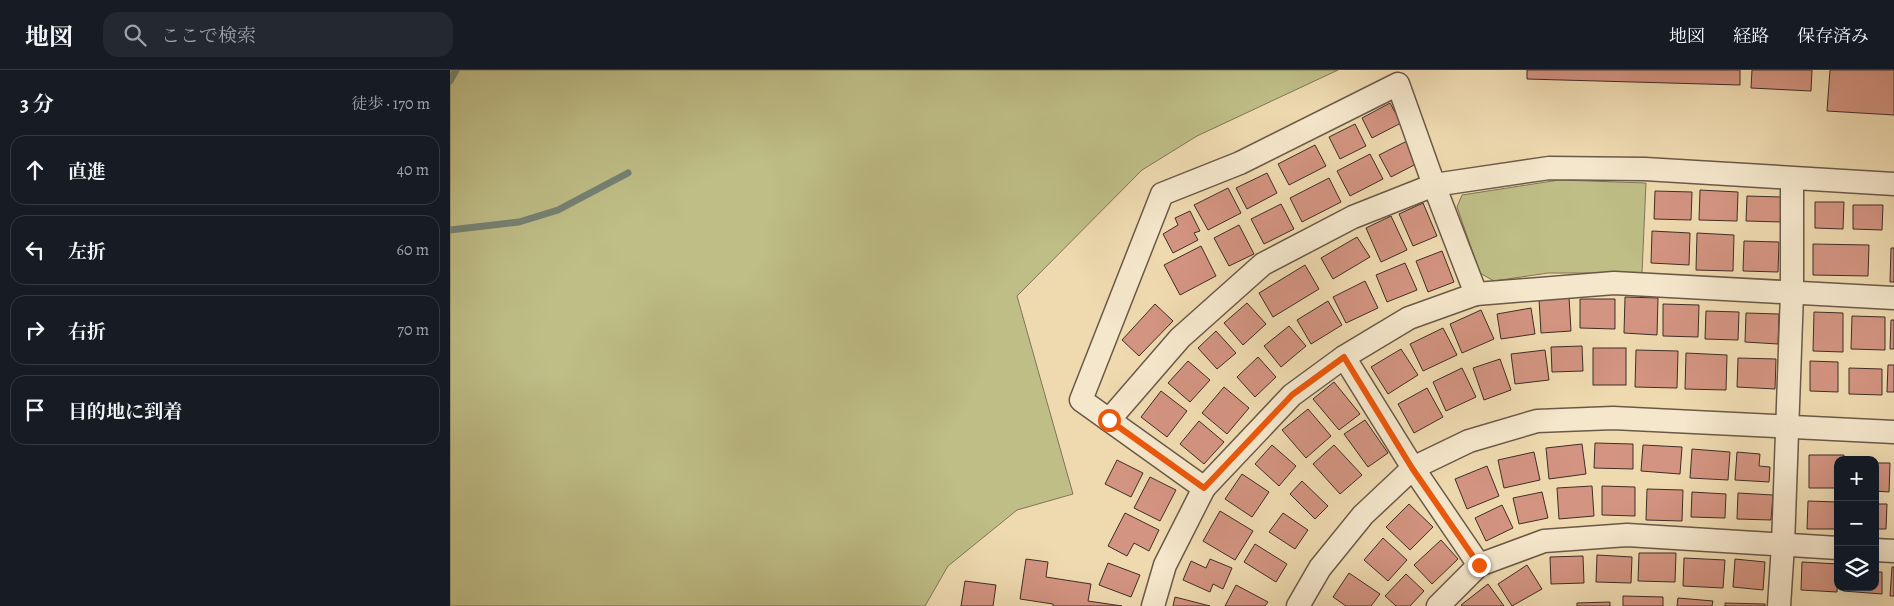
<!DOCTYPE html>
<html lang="ja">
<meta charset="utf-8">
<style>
body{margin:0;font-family:Alegreya,"Noto Serif JP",serif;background:#242831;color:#f1f3f6}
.controls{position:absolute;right:15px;bottom:15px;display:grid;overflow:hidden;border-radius:10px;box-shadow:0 5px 20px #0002}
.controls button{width:45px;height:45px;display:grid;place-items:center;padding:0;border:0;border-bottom:1px solid #363941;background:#171b24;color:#f1f3f6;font:25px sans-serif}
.stop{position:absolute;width:15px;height:15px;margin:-11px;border:4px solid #ea580c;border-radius:50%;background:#fff}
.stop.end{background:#ea580c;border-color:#fff;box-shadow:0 1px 5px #0008}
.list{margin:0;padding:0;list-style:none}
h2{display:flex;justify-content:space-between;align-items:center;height:65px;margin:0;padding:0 20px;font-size:21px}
h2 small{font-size:16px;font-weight:400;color:#9ea1a6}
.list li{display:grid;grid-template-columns:32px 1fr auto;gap:15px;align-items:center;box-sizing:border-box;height:70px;margin:0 10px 10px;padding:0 10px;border:1px solid #363941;border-radius:15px}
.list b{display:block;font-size:19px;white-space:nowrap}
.list em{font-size:16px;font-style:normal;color:#9ea1a6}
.icon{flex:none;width:28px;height:28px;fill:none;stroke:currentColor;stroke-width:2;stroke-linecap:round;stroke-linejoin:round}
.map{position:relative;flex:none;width:1444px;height:536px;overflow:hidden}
header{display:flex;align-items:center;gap:30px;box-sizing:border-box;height:70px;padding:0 25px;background:#171b24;border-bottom:1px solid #363941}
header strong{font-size:24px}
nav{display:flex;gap:28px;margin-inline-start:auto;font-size:18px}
.search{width:350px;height:45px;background:#242831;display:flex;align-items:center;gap:12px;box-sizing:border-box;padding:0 18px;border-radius:15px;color:#9ea1a6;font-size:19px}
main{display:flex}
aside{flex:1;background:#171b24}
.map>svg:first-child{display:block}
.green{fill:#bfbe87;stroke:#7f7656}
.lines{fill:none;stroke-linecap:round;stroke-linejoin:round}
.stream{stroke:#768375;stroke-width:7}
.building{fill:#d39481;stroke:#3f2e26}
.minor-casing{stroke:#6b5948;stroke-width:25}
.minor{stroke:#f5e7cc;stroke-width:22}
.route{stroke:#ea580c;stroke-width:6}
</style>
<header>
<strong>地図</strong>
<div class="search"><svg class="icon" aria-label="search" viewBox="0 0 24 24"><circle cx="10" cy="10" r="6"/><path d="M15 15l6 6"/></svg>ここで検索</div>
<nav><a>地図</a><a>経路</a><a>保存済み</a></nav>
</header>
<main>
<aside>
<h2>3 分<small>徒歩 · 170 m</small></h2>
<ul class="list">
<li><svg class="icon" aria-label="ahead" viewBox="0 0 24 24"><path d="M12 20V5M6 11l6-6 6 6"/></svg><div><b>直進</b></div><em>40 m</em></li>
<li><svg class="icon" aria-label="left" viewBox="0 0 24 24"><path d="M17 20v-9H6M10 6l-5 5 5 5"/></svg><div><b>左折</b></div><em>60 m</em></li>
<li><svg class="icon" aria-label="right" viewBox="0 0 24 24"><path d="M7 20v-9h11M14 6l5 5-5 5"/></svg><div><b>右折</b></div><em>70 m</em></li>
<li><svg class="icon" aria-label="arrive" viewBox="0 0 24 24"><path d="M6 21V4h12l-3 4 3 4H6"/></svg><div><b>目的地に到着</b></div></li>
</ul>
</aside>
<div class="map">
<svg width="1444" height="536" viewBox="0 0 1444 536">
<rect width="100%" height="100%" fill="#efdab0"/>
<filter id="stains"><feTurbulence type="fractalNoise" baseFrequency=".004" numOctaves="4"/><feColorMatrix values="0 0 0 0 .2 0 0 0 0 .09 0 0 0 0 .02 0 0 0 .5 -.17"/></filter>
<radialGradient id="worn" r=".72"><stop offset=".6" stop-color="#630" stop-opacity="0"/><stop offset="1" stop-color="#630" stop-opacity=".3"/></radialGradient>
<g class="green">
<path d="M0,0H888L747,66L692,100L567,226L623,424L567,440L498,496L475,536H0Z"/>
<path d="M1109,110L1196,113L1192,203H1098L1044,211L1030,203L1007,137L1012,125Z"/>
</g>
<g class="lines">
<g class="stream">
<path d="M0,11L6,0"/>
<path d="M0,160L69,152L108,140L178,103"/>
</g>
</g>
<g class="building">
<path d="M1077,0H1290V15L1077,9Z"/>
<path d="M1302,0H1362L1361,21L1301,18Z"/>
<path d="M1380,0H1444V45L1377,41Z"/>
<path d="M940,33L951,53L922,68L912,48Z"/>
<path d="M905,54L916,76L890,89L879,67Z"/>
<path d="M957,71L968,93L941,107L929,85Z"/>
<path d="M865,75L876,96L839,115L828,94Z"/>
<path d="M920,84L933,109L900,126L887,101Z"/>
<path d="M817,103L827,123L797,139L786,118Z"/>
<path d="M879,108L891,132L852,152L840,128Z"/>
<path d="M778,118L791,143L758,160L744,135Z"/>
<path d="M1250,120L1288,122L1287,151L1249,150Z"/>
<path d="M1205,121L1242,122L1241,150L1204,149Z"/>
<path d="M1297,126L1332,127V152L1296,151Z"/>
<path d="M1365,132H1394L1393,159L1365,158Z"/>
<path d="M973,133L987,166L963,176L949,144Z"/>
<path d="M831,134L844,159L814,174L801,149Z"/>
<path d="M1403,135H1433L1432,160L1403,159Z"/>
<path d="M740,141L750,161L744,163L748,170L723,183L713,164L728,155L725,148Z"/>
<path d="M941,146L957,180L931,192L916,158Z"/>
<path d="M789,155L804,184L779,196L764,168Z"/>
<path d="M1202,161L1240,163L1239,195L1201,193Z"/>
<path d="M1247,163L1284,165L1283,201L1246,200Z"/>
<path d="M907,167L920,187L883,209L871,188Z"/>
<path d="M1294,171L1329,172L1328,202L1293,201Z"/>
<path d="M1363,174L1419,175L1418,206L1363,205Z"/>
<path d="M751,176L766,206L730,225L714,195Z"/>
<path d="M1441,178H1444V212H1440Z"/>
<path d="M992,181L1004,212L978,222L966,191Z"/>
<path d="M955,193L967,220L937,232L926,205Z"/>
<path d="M855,195L869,219L823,247L809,223Z"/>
<path d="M915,211L928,238L896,253L883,227Z"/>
<path d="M1119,227L1121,261L1091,263L1089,229Z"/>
<path d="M1175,227L1208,228L1207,265L1174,263Z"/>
<path d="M1130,229H1165V259L1130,258Z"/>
<path d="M878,231L892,255L861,274L847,250Z"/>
<path d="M797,233L816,254L793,275L774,253Z"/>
<path d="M705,234L723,251L689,286L672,270Z"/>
<path d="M1213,234L1249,235L1248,267L1213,266Z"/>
<path d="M1081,238L1085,264L1051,269L1047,244Z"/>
<path d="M1031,240L1044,269L1012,283L1000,254Z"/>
<path d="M1256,241L1289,242L1288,270L1255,269Z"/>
<path d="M1364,242L1393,243V282L1363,281Z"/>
<path d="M1296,243L1329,244L1328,274L1295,272Z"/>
<path d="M1402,246L1435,247V280L1401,279Z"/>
<path d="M1441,250H1444V279H1440Z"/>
<path d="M839,256L856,276L831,297L814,276Z"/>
<path d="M993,258L1007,285L973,301L960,274Z"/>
<path d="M766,261L786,283L767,299L748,278Z"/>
<path d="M1132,276L1133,301L1102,302L1101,277Z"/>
<rect x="1143" y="278" width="33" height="37"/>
<path d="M951,279L968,305L938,324L921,297Z"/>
<path d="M1095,280L1099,310L1065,314L1061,284Z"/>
<path d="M1186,280L1228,281L1227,318L1185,317Z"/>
<path d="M1236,283L1277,285L1276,320L1235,319Z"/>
<path d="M808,287L826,307L805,327L787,307Z"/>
<path d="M1288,288L1326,289L1325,319L1287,317Z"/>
<path d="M1050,289L1061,320L1034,330L1023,298Z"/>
<path d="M738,291L760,310L740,332L718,313Z"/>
<path d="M1360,291L1388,292V322L1360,321Z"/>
<path d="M1438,295H1444V322H1437Z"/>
<path d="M1012,298L1026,327L996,341L983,312Z"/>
<path d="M1399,298L1432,299V325L1399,324Z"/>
<path d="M884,312L910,344L889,360L863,329Z"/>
<path d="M774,317L799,338L777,364L752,343Z"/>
<path d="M977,318L993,347L964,363L948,334Z"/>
<path d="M711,321L737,341L717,367L691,347Z"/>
<path d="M858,339L881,366L856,388L832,360Z"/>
<path d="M915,350L938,383L918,397L894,364Z"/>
<path d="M749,351L774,372L754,394L730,374Z"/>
<path d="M1145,373L1183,374V399L1144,398Z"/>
<path d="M1132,374L1136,404L1099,409L1096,378Z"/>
<path d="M822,375L846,396L829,416L805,394Z"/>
<path d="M884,375L912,405L890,424L863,394Z"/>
<path d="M1193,375L1232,377L1230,404L1191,401Z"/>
<path d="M1242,379L1280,382L1278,410L1240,408Z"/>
<path d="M1084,382L1090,410L1054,418L1048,390Z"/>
<path d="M1287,382L1310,384L1309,396L1320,397L1319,412L1285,410Z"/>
<path d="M1359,385H1394V390H1388V418H1359Z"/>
<path d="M667,390L693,403L681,427L655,414Z"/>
<path d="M1425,393H1440L1439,422L1425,421Z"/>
<path d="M1037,396L1049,426L1017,439L1005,409Z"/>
<path d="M792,404L819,422L802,447L775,429Z"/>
<path d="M700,407L726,420L710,451L684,438Z"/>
<path d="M852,411L878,436L865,449L840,424Z"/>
<path d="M1142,416L1144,446L1109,449L1107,418Z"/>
<path d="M1152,416L1185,417V446L1152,445Z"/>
<path d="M1197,419L1233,420L1232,451L1196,450Z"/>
<path d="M1092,422L1098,448L1069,454L1063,428Z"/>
<path d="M1242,422L1276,424L1275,448L1241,447Z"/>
<path d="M1288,423L1323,425L1321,450L1287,449Z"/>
<path d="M1358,431L1388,432V459H1357Z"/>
<path d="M959,434L983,457L960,480L936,457Z"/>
<path d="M1425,434H1437L1436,459H1425Z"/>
<path d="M1052,435L1063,458L1036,471L1025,448Z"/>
<path d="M770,441L803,461L785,490L753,471Z"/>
<path d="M675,443L709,460L699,481L684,473L677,486L658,476Z"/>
<path d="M833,443L858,460L845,479L819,462Z"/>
<path d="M933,468L957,490L938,511L914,490Z"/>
<path d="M991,470L1008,489L982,514L964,495Z"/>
<path d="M805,474L837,494L826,512L794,492Z"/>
<path d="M1189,483H1226L1225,512L1188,511Z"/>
<path d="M1147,485L1182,487L1181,513L1146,512Z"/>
<path d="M1133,486L1134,513L1101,514L1100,487Z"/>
<path d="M1234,488L1275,490L1273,518L1233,516Z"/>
<path d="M576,489L598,492L596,507L641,514L638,531L672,536H603V534L570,529Z"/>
<path d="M760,489L782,498L773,519L763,514L760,522L733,510L741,491L756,498Z"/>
<path d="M1285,489L1315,492L1313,520L1283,517Z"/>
<path d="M1352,492L1388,494L1387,522L1351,520Z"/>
<path d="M658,493L690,505L681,527L649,515Z"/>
<path d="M1077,495L1092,519L1062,536L1048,514Z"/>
<path d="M1442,497H1444V526H1440Z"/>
<path d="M1425,502H1432V524L1393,521V517H1425Z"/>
<path d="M899,503L930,524L921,536H896L883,527Z"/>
<path d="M956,504L974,521L960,536H946L935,526Z"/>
<path d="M515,511L546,515L543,536H511Z"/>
<path d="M1038,514L1054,536H1012L1011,535Z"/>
<path d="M786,515L818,532L815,536H775Z"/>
<path d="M1173,526L1213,527V536H1173Z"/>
<path d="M725,527L760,536H723Z"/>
<path d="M1228,528L1263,531L1262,536H1227Z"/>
<path d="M1160,532V536H1127V533Z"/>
<path d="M1275,533L1315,534V536H1275Z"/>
</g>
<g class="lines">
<g class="minor-casing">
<g id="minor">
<path d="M894,287L963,398L1029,495"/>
<path d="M659,350L730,268L813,194L903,147L984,115L1099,98L1195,99L1444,114"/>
<path d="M754,418L631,330L712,124L790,93L948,14L984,115L1026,224"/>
<path d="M1425,480L1444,481"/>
<path d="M703,536L715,495L754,418L842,325L894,287L959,248L1026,224L1164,213L1444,228"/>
<path d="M848,536L870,498L913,445L963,398L1019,371L1087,351L1163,348L1444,362"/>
<path d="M988,536L1029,495L1094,471L1177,465L1388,478"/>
<path d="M1329,536L1333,475L1342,223V109"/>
</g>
</g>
<use href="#minor" class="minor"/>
</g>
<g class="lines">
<path class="route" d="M659,350L754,418L842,325L894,287L962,398L1029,495"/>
</g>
<rect width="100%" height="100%" filter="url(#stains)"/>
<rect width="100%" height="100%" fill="url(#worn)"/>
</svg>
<div class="controls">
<button>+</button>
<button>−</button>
<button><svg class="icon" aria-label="layers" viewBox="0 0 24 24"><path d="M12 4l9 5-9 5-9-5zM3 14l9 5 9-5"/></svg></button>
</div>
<div class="stop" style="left:659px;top:350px"></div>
<div class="stop end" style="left:1029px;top:495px"></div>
</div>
</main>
